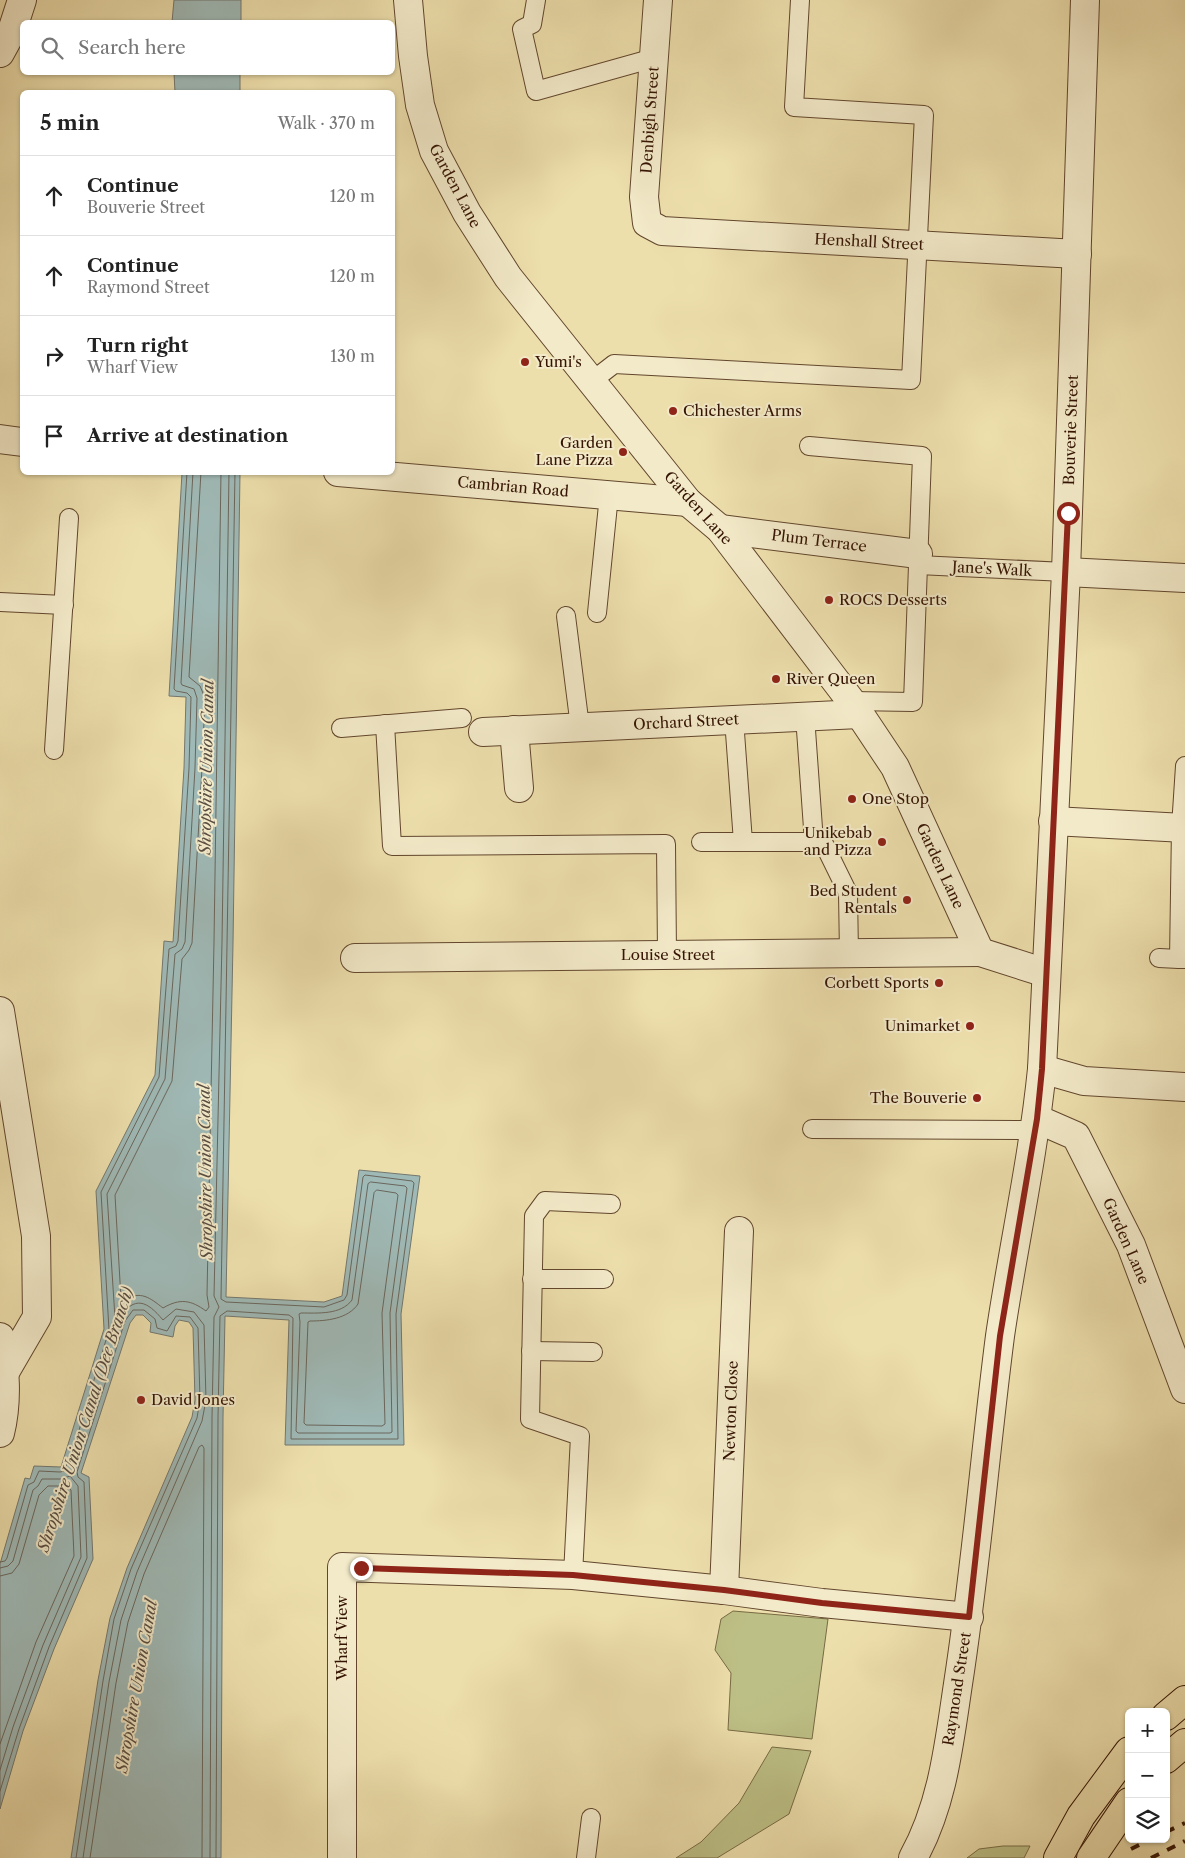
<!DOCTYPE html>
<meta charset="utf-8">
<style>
body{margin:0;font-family:"Libre Caslon Text",serif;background:#f6f6f6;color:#222}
.controls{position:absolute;right:15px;bottom:15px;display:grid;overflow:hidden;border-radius:8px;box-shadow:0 1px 4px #0004}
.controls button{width:45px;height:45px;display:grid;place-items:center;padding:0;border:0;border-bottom:1px solid #e0e0e0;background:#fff;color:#222;font:25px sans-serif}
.stop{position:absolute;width:15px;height:15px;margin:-11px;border:4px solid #8f2418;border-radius:50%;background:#fff}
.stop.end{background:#8f2418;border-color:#fff;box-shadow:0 1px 5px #0008}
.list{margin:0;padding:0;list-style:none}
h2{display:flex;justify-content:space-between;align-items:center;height:65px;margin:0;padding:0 20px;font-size:21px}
h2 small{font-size:16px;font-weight:400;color:#767676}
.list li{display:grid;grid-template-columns:32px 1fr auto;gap:15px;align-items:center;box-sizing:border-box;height:80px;padding:0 20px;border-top:1px solid #e0e0e0}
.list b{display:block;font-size:19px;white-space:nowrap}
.list p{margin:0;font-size:16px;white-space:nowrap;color:#767676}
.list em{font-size:16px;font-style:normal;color:#767676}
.icon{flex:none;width:28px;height:28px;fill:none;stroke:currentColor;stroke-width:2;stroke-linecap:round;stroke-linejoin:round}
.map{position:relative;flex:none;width:1185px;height:1858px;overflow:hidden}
.search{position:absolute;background:#fff;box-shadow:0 1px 4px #0004;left:20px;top:20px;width:375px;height:55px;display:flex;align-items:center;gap:12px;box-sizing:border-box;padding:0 18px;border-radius:8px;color:#767676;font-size:19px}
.panel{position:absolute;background:#fff;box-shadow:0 1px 4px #0004;left:20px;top:90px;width:375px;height:385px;border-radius:8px}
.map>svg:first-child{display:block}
.green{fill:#bdc086;stroke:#786a44}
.water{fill:#9fb9b6;stroke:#74776e}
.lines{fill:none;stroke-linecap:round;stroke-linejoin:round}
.shore{stroke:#6a665c;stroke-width:1}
.lane-casing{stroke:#62462d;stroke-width:20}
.street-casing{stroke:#62462d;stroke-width:30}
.highway-casing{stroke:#341303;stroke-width:30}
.lane{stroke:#f3eac9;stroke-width:18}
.street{stroke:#f3eac9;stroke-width:28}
.highway{stroke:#eddfac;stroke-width:28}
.rail{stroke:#341303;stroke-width:4;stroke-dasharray:9 9;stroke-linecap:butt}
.route{stroke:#8f2418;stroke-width:6}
.poi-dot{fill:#8f2418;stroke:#f3eac9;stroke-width:2}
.labels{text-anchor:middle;stroke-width:4;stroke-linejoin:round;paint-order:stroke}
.street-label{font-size:15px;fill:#341303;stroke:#f3eac9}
.poi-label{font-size:15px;fill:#341303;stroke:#f3eac9;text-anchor:start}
.water-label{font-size:16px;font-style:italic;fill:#594d42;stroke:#f3eac9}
</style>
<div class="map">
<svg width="1185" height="1858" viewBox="0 0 1185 1858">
<rect width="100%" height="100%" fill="#eddfac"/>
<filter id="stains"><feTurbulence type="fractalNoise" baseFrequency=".004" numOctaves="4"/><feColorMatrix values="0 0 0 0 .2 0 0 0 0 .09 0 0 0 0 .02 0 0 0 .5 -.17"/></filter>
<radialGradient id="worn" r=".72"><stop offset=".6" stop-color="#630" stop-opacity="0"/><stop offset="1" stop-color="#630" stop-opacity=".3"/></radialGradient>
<g class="green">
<path d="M733,1611L828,1619L812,1739L728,1730L731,1673L715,1650L721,1619Z"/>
<path d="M772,1747L811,1751L789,1814L717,1858H676L701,1842L739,1803Z"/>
<path d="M1003,1846H1030L1024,1858H967L979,1849Z"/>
</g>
<g class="water">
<path d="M174,0H241V22H172Z"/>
<path d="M174,73H240V92H175Z"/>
<path d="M182,473H240L233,943L226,1297L324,1302L342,1296L359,1170L420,1176L401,1314L404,1445H285L289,1320L225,1316L223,1417L221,1858H71L98,1680L110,1618L127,1568L192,1417L195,1400L193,1328L189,1322L179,1320L175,1326L173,1337L150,1332L151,1323L143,1315H136L130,1323L81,1473L89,1477L93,1559L54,1649L23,1731L0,1809V1564L25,1478L30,1479L34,1466L61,1467L104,1329L96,1191L155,1075L164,941L173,942L184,768L186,697L169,696Z"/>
</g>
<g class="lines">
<g class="shore">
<path d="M201,472L189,677L200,686L205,698L202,768L192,943L189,950L182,959L172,1081L115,1195L121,1299L124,1300C141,1290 150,1298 163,1308C180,1298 191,1300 206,1311L209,1307L207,1295L214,942L221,472"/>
<path d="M371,1182L405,1186L407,1188L390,1313L392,1432L390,1433H298L296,1431L300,1322L299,1314L301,1313C318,1313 341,1315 352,1300L368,1184Z"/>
<path d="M377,1190L396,1193L398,1195L382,1313L385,1424L382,1426L306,1425L304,1423L308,1322L310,1321C326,1321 348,1319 358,1304L374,1193Z"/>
<path d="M0,1562L5,1561L7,1558L28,1485L34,1482L39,1471L60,1472L64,1471L74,1447L109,1330L101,1192L159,1077L169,949L176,946L178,941L189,768L191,697L187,693L176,691L174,689L187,472"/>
<path d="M0,1568L8,1566L13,1561L33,1490L38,1486L42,1479H61L70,1476L78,1486L81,1557L43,1645L13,1727L0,1770"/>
<path d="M0,1576L12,1573L19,1564L39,1495L48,1486H67L71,1490L74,1556L36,1642L0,1744"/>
<path d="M0,1791L19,1729L49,1647L87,1558L84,1482L78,1477L77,1472L125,1321L133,1310H144L155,1319L157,1328L167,1331L176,1316L190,1317L198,1328L200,1400L197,1418L131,1569L114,1619L103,1681L76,1858"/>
<path d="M83,1858L109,1682L121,1620L137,1572L202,1421L206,1400L204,1325L194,1312L176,1309L163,1320C147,1301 135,1295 119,1318H115L107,1194L165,1079L175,954L182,949L185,942L195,768L197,698L194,689L182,685L181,683L193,472"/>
<path d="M90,1858L116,1683L128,1622L144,1574L199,1447L202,1445L204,1448L202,1858"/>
<path d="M210,1858L212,1417L214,1317L219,1307L214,1296L222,942L229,472"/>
<path d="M216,1858L218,1417L220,1316L227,1311L289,1315L293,1318L291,1439H398L396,1314L414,1183L412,1181L365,1175L363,1177L347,1295L344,1300L324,1307L226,1302L221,1299L235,472"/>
</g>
<g class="lane-casing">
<g id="lane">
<path d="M536,0L532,24L522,29L536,91L654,58"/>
<path d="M592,381L614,364L911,380L924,115L794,107L800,0"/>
<path d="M809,446L922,456L913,702L851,701"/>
<path d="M918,565L1066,572"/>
<path d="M0,602L64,605"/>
<path d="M597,613L609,495"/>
<path d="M566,616L580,727"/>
<path d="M805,716L814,842"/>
<path d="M734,719L743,842"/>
<path d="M385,724L392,846L666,844L667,955"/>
<path d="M341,728L462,718"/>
<path d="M54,750L69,518"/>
<path d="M1185,766L1181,827L1179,959H1185"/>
<path d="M701,842H823L848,893L849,954"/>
<path d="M1159,958L1179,959"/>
<path d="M812,1129L1035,1130"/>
<path d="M532,1279H604"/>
<path d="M531,1351L593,1352"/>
<path d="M573,1575L580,1436L530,1419L534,1216L545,1201L611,1204"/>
<path d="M586,1858L591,1818"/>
</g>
</g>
<g class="street-casing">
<g id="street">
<path d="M408,0L413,56L420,105L434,151L467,213L508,277L688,502L720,529L851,701L895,767L980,952L1046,973"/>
<path d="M658,0L644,197L647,223L662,231L1077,254"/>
<path d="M0,53L12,31L22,0"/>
<path d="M0,439L22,442"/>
<path d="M338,472L688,502"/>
<path d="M720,529L918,554"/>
<path d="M1066,572L1185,578"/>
<path d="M514,730L519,788"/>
<path d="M483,732L859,714"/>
<path d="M1053,821L1185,828"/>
<path d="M355,958L980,952"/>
<path d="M0,1011L36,1236L37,1317L5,1372"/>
<path d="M1042,1069L1084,1081L1185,1087"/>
<path d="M1037,1119L1076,1136L1131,1245L1185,1389"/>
<path d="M0,1337C5,1368 8,1401 0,1433"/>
<path d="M724,1590L739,1231"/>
<path d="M342,1858V1567L573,1575L724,1590L822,1603L969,1617"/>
<path d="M913,1858C943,1804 949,1744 958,1684C976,1568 985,1452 1000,1336C1013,1247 1033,1159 1042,1069L1066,572L1085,0"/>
</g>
</g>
<g class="highway-casing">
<g id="highway">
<path d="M1166,1716L1185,1700"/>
<path d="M1166,1759L1185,1743"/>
<path d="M1058,1858L1081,1816L1129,1751"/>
<path d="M1091,1858L1129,1802"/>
</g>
</g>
<use href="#lane" class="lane"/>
<use href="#street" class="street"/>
<use href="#highway" class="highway"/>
<g class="rail">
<path d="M1166,1832L1185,1823"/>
<path d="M1131,1849L1151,1839"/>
<path d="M1151,1858L1185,1841"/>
</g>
</g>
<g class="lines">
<path class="route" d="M361,1568L573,1575L724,1590L822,1603L969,1617L1000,1336L1037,1119L1042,1069L1068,513"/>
</g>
<g class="poi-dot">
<circle cx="525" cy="362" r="5"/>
<circle cx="673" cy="411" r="5"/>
<circle cx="623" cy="452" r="5"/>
<circle cx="829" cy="600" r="5"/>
<circle cx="776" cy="679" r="5"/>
<circle cx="852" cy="799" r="5"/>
<circle cx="882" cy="842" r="5"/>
<circle cx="907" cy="900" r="5"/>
<circle cx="939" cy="983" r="5"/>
<circle cx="970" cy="1026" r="5"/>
<circle cx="977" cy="1098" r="5"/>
<circle cx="141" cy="1400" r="5"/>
</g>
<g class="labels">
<g class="street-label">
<text transform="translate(650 120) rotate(-86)" y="5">Denbigh Street</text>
<text transform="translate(455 186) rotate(62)" y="5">Garden Lane</text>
<text transform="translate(869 242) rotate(3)" y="5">Henshall Street</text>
<text transform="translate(1071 430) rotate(-88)" y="5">Bouverie Street</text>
<text transform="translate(513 487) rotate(5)" y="5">Cambrian Road</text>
<text transform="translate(698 508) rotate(48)" y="5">Garden Lane</text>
<text transform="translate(819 541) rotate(7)" y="5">Plum Terrace</text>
<text transform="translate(992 569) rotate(3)" y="5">Jane's Walk</text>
<text transform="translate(686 722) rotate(-3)" y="5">Orchard Street</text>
<text transform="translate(940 866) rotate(65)" y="5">Garden Lane</text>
<text x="668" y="960">Louise Street</text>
<text transform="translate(1126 1241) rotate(66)" y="5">Garden Lane</text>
<text transform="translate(731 1411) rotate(-88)" y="5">Newton Close</text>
<text transform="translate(342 1638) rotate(-90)" y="5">Wharf View</text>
<text transform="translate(957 1689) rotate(-81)" y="5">Raymond Street</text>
</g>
<g class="poi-label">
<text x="535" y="367">Yumi's</text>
<text x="683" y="416">Chichester Arms</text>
<text x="613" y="448" text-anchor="end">Garden<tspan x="613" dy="17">Lane Pizza</tspan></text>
<text x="839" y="605">ROCS Desserts</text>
<text x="786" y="684">River Queen</text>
<text x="862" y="804">One Stop</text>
<text x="872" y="838" text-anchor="end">Unikebab<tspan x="872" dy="17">and Pizza</tspan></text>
<text x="897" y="896" text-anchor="end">Bed Student<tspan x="897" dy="17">Rentals</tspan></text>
<text x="929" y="988" text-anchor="end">Corbett Sports</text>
<text x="960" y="1031" text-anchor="end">Unimarket</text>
<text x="967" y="1103" text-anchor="end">The Bouverie</text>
<text x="151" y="1405">David Jones</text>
</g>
<g class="water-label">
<text transform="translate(206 767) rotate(-89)" y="6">Shropshire Union Canal</text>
<text transform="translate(205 1172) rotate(-91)" y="6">Shropshire Union Canal</text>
<text transform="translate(85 1419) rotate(-72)" y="6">Shropshire Union Canal (Dee Branch)</text>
<text transform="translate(136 1686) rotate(-80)" y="6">Shropshire Union Canal</text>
</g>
</g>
<rect width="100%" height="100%" filter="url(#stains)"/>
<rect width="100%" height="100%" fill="url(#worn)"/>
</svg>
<div class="controls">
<button>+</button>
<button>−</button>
<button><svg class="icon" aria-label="layers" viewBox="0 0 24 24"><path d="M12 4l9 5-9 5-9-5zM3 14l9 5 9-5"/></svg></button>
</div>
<div class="stop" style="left:1068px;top:513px"></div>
<div class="stop end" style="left:361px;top:1568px"></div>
<div class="search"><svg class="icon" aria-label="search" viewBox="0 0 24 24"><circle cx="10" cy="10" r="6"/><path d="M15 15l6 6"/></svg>Search here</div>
<section class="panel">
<h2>5 min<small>Walk · 370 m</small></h2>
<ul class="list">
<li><svg class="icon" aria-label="ahead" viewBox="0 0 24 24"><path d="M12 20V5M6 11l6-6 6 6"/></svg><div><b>Continue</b><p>Bouverie Street</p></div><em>120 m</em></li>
<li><svg class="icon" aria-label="ahead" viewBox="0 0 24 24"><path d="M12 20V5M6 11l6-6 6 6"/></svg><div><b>Continue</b><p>Raymond Street</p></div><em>120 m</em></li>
<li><svg class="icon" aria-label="right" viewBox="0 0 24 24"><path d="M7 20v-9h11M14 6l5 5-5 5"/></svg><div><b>Turn right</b><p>Wharf View</p></div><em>130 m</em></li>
<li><svg class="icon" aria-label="arrive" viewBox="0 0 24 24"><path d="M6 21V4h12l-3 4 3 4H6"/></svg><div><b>Arrive at destination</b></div></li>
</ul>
</section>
</div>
